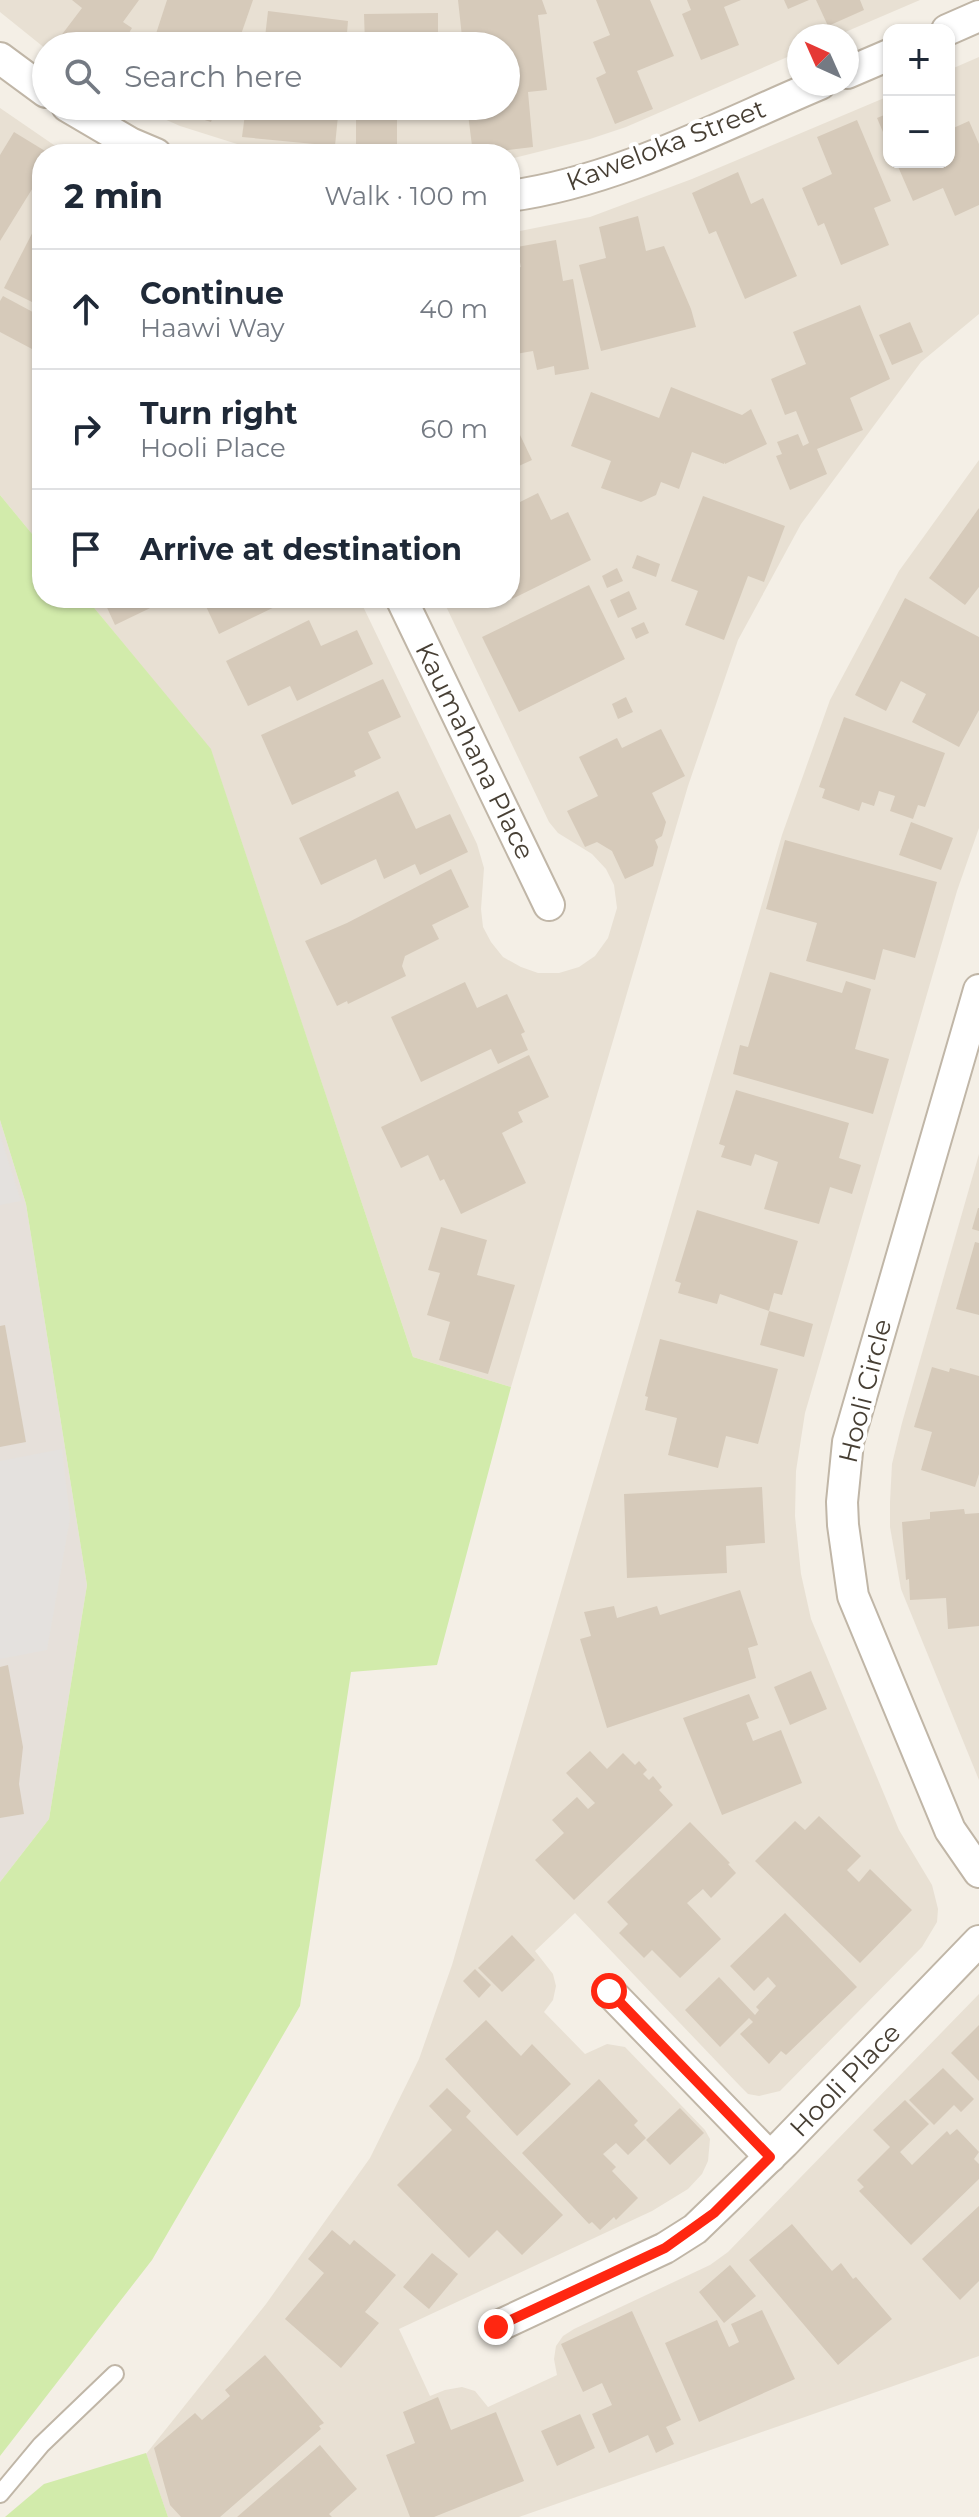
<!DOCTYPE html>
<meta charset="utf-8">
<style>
body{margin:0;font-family:Montserrat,sans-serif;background:#f2f2f3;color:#1f2937}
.controls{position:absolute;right:24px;top:24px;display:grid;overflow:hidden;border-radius:16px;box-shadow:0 2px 6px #0004}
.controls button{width:72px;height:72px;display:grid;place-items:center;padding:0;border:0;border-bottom:2px solid #e0e1e3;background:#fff;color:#1f2937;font:40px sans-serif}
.compass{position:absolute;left:787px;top:24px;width:72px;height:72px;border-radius:50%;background:#fff;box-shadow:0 2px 6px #0004;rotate:315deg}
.stop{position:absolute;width:24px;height:24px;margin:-18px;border:6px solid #ff2711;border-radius:50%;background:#fff}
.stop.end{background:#ff2711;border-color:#fff;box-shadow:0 2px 8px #0008}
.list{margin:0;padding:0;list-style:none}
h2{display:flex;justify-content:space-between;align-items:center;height:104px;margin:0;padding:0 32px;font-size:34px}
h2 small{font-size:26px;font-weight:400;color:#747a83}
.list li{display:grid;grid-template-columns:52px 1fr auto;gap:24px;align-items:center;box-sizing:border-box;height:120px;padding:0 32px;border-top:2px solid #e0e1e3}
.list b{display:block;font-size:30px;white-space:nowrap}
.list p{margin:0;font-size:26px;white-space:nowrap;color:#747a83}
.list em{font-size:26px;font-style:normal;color:#747a83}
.icon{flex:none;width:44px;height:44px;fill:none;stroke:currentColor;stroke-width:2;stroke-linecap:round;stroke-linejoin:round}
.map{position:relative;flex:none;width:979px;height:2517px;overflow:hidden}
.search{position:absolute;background:#fff;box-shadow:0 2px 6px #0004;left:32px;top:32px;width:488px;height:88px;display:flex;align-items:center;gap:20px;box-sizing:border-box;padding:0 28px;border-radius:44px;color:#747a83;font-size:30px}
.panel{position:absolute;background:#fff;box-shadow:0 2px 6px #0004;left:32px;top:144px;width:488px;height:464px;border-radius:32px}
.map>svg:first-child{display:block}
.residential{fill:#e8e0d3}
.industrial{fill:#e6e0da}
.green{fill:#d2ebab}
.parking{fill:#e4e1de}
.building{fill:#d6caba}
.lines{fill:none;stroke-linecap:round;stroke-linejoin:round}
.lane-casing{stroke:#c0b6a7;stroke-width:20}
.street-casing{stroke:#c0b6a7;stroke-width:34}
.lane{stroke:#fff;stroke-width:16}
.street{stroke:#fff;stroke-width:30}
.route{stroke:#ff2711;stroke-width:10}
.labels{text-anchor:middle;stroke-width:8;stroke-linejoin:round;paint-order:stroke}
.street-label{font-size:26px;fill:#473f34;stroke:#fff}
</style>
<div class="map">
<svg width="979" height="2517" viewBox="0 0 979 2517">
<rect width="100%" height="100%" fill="#f4efe6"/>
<g class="residential">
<path d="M0,0H920L836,36H799V52L626,127L590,139L510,159V154H269L180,126L135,106H506V46H46V49L0,12Z"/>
<path d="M979,57V314L921,362L801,524L738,640L688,786L511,1387L413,1357L211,750L86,598H359L477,844L484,868L481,909L483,927L491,942L503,957L521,967L538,973H559L579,967L595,956L608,938L617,908L614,885L606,869L592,854L558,833L549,822L442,598H510V233L590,217L692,179L889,96V162H949V70Z"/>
<path d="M0,108L67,154H42V546L0,495Z"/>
<path d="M979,460V828L957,891L805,1413L796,1471L795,1516L801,1574L811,1619L899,1830L932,1885L938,1909L937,1922L922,1947L780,2091L759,2096L748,2094L740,2086L575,1913L535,1951L553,1974L556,1986L553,2000L544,2012L585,2054L607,2044L625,2047L705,2130L710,2139L708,2161L702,2174L688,2189L652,2211L399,2329L430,2396L445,2390L462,2387L475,2391L488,2407L557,2375L554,2359L556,2346L563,2336L574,2329L710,2265L728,2252L979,1994V2356L519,2517H168L146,2454L266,2304L370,2158L419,2059L452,1965L782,835L830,700L899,571Z"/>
<path d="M979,1154V1780L901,1589L890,1527V1502L892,1464L902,1423Z"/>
</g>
<path class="industrial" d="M0,1120L26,1204L87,1585L49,1819L0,1882Z"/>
<g class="green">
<path d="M0,495L42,546V598H86L211,749L413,1357L511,1387L437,1665L351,1672L300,2006L152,2260L0,2456V1882L49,1819L87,1585L26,1204L0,1120Z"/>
<path d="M146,2453L168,2517H5L44,2484Z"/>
</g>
<g class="parking">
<path d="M0,1135L21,1201L0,1205Z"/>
<path d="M62,1449L70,1518L47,1650L0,1659V1461Z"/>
</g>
<g class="building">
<path d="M72,0H139L123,22L132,28L121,46H63L57,41L82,8Z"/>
<path d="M167,0H253L237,46H152Z"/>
<path d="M458,0H542L547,14L538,15L547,90L528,92L533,147L473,154L467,106H506V46H463Z"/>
<path d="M596,0H650L674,56L637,71L653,109L615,124L596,78L606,73L593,42L610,35Z"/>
<path d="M687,0H741L724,7L739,45L701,60L682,14L691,10Z"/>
<path d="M784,0H809L788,9Z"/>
<path d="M816,0H860L864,10L828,26Z"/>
<path d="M268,11L348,21L346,46H264Z"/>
<path d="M438,13V46H365L364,14Z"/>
<path d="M174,106H217L211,122L173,110Z"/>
<path d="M246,106H339L335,146L242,137Z"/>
<path d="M356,106H439V118L397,119V154H356Z"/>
<path d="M889,113V146L877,118Z"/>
<path d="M857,120L891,201L874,208L889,245L841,265L824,223L818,226L802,188L832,174L817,137Z"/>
<path d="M969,121L979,144V205L955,216L943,188L913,201L896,162H949V130Z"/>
<path d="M14,132L50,154H42V173L0,241V155Z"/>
<path d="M738,172L751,204L763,198L797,276L745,299L716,231L709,234L692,193Z"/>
<path d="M42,214V283L32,302L4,288Z"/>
<path d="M638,216L646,251L664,246L691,309L696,327L601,351L579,265L606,258L599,227Z"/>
<path d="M556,240L563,281L573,279L589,369L555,375L554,366L537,370L533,351L510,355V269L521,267L517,247Z"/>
<path d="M3,296L42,317V331L32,349L0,332V301Z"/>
<path d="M860,305L890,379L850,398L863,430L817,449L827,474L790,490L776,456L782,454L777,442L798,434L803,446L809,443L796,411L785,415L771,379L806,364L793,332Z"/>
<path d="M910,322L923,352L892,365L879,335Z"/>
<path d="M671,387L742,415L751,409L767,444L725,464L724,462V464L692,452L679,489L661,482L656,495L641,502L601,488L611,461L571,446L591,392L659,418Z"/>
<path d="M510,414L532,460L510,470Z"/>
<path d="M538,493L551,520L568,512L591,560L512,599L510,507Z"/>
<path d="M703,496L785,526L764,582L748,576L724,640L685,625L698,591L671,581Z"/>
<path d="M979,508V587L965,605L929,578Z"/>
<path d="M637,555L660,564L656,577L632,568Z"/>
<path d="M617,568L623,581L607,588L602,576Z"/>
<path d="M589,585L625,659L519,712L482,637Z"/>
<path d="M629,591L637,609L618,618L610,600Z"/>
<path d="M105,598H171L115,625L103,599Z"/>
<path d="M202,598H293L219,634Z"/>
<path d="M905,598L979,637V710L959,747L912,722L926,694L901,681L886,711L855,695Z"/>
<path d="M309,620L321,646L357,630L373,664L297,701L290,686L248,706L226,661Z"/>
<path d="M644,622L649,633L636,639L631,628Z"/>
<path d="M383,679L401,717L368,732L381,758L354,771L356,776L292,805L261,735Z"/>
<path d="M626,697L633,712L618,719L612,704Z"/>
<path d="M844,717L945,753L925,807L918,805L913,819L890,811L895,796L879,791L874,806L862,802L859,811L822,798L825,789L819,787Z"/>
<path d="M661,729L685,776L652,793L666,822L662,836L655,840L658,847L653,866L625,879L612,851L597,842L585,847L567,811L598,796L579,757L617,738L622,748Z"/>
<path d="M398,791L416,829L450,814L468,852L420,875L415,864L384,879L376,859L321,885L299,838Z"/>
<path d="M911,822L953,838L941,870L899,855Z"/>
<path d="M785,840L937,882L915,958L883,949L875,980L806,961L817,923L766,909Z"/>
<path d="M451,869L469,907L432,925L439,939L405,956L402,966L406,976L348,1004L347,1001L337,1006L305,941L347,923Z"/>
<path d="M770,972L842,993L846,981L871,989L855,1049L889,1059L873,1114L733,1074L740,1045L748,1047Z"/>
<path d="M465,982L477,1008L507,994L525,1032L521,1034L528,1050L498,1064L491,1049L421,1082L391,1017Z"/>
<path d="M529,1055L549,1097L518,1112L523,1122L502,1133L526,1183L461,1214L444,1179L440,1181L428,1155L401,1168L381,1127Z"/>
<path d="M736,1090L849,1123L839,1158L861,1165L852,1194L830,1187L819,1224L764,1209L778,1162L755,1154L751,1166L721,1157L725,1146L719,1144Z"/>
<path d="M978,1208H979V1231L972,1229Z"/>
<path d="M697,1210L798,1241L782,1295L774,1293L769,1311L720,1294L717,1304L678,1293L681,1283L675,1281Z"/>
<path d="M441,1227L487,1240L477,1275L515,1285L488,1374L439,1360L450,1322L427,1315L440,1273L428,1270Z"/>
<path d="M975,1242L979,1243V1315L956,1309Z"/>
<path d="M769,1311L813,1324L804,1357L760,1345Z"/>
<path d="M5,1325L26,1442L0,1447V1326Z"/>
<path d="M660,1339L778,1369L758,1444L726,1436L718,1468L668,1455L677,1418L645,1410L648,1397L645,1396Z"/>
<path d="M932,1367L949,1372L950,1368L979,1376V1474L975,1487L921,1470L932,1432L914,1427Z"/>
<path d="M762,1487L765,1543L726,1546L727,1573L627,1578L624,1494Z"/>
<path d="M964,1509L965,1514L979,1513V1626L948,1629L946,1598L910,1600L909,1579L906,1580L902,1522L930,1519V1512Z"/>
<path d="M740,1590L758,1645L748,1648L756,1678L607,1728L580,1639L591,1636L584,1612L614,1606L617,1618L657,1606L660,1615Z"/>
<path d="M8,1665L23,1747L19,1784L24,1814L0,1818V1667Z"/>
<path d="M811,1671L827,1709L790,1725L774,1687Z"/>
<path d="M749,1694L759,1718L746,1723L753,1741L781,1730L802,1783L722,1815L683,1718Z"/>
<path d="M590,1751L607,1769L623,1753L635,1765L639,1761L647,1770L643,1774L649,1780L653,1776L662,1787L659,1790L673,1805L574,1900L535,1860L564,1833L552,1820L577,1797L588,1809L595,1803L566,1773Z"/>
<path d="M819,1816L861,1856L847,1870L859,1882L870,1869L912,1910L860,1963L755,1861L795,1821L805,1830Z"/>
<path d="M690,1822L730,1863L728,1864L736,1873L711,1898L703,1889L687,1903L721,1939L680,1978L652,1950L644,1958L619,1933L628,1924L607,1902Z"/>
<path d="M785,1913L857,1987L786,2055L781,2051L769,2064L740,2034L753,2022L749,2018L720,2047L685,2010L719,1977L755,2015L759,2010L756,2007L776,1986L768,1977L754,1991L730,1966Z"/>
<path d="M512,1935L535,1960L502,1992L478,1968Z"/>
<path d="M475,1969L491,1985L479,1998L463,1981Z"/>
<path d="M486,2020L521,2056L532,2044L571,2084L517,2136L445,2059Z"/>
<path d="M979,2025V2081L951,2053Z"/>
<path d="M943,2068L974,2099L961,2112L954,2105L934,2125L909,2100Z"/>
<path d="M599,2079L638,2121L634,2125L646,2138L628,2155L616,2143L603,2154L616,2167L612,2171L638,2198L616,2220L614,2217L600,2230L592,2222L589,2224L522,2153Z"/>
<path d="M447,2088L471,2111L466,2117L563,2215L522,2255L497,2230L469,2258L397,2185L452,2130L429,2106Z"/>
<path d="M905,2100L929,2124L900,2152L912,2165L947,2131L950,2135L957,2129L979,2152L974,2159L979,2164V2179L911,2245L859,2191L864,2187L857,2180L890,2147L873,2130Z"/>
<path d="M680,2108L704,2133L670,2165L646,2140Z"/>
<path d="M979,2206V2281L960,2300L922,2259Z"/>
<path d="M792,2224L832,2271L841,2263L853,2279L856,2277L892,2319L838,2365L749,2260Z"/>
<path d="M332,2230L350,2245L354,2240L396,2275L365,2312L379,2323L341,2368L285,2319L324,2273L308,2259Z"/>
<path d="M432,2253L458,2274L429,2309L403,2287Z"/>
<path d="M730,2265L756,2296L724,2323L699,2292Z"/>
<path d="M762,2310L795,2379L699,2422L665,2343L717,2320L729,2347L739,2342L731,2324Z"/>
<path d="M632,2311L681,2420L666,2427L674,2444L656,2453L648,2435L609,2453L592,2414L612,2405L602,2383L583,2392L561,2344Z"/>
<path d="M265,2355L324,2423L319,2426L321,2429L220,2517H181L170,2505L154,2448L195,2413L202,2420L230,2396L225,2390Z"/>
<path d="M438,2397L451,2430L496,2412L524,2481L434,2517H410L386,2455L415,2443L403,2412Z"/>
<path d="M580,2414L595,2448L557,2466L541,2431Z"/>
<path d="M320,2445L357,2489L329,2514L332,2517H237Z"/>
</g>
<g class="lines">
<g class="lane-casing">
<path id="lane" d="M0,2494L41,2445L115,2374"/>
</g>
<g class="street-casing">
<g id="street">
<path d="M947,30L979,16"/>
<path d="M0,58L46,92"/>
<path d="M847,73L889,55"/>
<path d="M67,106L130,143L156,154"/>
<path d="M510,196C618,181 720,126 820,84"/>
<path d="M401,598L549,905"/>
<path d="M979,990L848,1442L842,1502L843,1525L853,1596L950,1830L979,1872"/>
<path d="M609,1991L770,2157"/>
<path d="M496,2327L665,2248L695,2229L784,2143L979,1941"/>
</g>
</g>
<use href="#lane" class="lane"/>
<use href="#street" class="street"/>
</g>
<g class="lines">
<path class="route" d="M496,2327L665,2248L714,2213L770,2157L609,1991"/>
</g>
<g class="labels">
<g class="street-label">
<text transform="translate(666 145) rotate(-21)" y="9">Kaweloka Street</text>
<text transform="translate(475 751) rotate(64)" y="9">Kaumahana Place</text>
<text transform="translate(865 1391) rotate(-76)" y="9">Hooli Circle</text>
<text transform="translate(845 2080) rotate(-46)" y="9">Hooli Place</text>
</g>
</g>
</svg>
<div class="controls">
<button>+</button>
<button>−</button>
</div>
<svg class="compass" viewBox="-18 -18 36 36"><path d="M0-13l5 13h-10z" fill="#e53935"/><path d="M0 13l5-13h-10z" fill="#747a83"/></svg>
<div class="stop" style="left:609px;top:1991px"></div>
<div class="stop end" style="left:496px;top:2327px"></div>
<div class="search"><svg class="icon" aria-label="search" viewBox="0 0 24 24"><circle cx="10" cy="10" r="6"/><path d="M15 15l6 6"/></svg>Search here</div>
<section class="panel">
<h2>2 min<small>Walk · 100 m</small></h2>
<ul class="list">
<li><svg class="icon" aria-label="ahead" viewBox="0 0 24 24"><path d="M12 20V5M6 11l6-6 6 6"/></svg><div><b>Continue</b><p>Haawi Way</p></div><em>40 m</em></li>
<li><svg class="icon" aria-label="right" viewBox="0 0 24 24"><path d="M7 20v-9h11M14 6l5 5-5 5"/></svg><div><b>Turn right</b><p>Hooli Place</p></div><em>60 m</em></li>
<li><svg class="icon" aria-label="arrive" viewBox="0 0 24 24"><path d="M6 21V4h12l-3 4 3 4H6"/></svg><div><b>Arrive at destination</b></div></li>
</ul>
</section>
</div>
